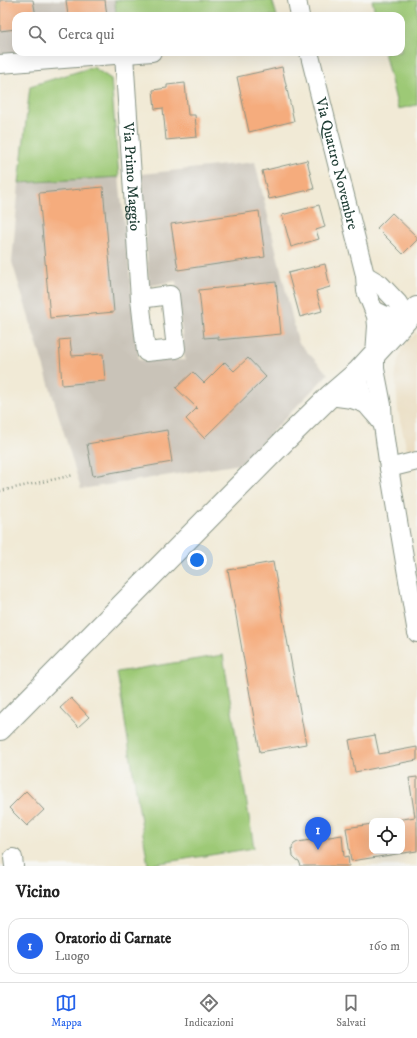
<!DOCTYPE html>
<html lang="it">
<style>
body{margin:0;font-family:"IM FELL DW Pica",serif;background:#f6f6f6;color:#222}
.controls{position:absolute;right:12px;bottom:12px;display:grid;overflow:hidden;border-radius:8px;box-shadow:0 4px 16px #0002}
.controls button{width:36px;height:36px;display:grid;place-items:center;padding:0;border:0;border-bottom:1px solid #e0e0e0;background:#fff;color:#222;font:20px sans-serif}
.you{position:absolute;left:197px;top:560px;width:14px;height:14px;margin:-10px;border:3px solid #fff;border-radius:50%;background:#1a73e8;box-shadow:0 0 0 6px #1a73e833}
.badge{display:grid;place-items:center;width:26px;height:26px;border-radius:50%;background:#2563eb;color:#fff;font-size:13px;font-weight:700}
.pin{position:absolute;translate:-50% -33px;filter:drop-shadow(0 1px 2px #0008)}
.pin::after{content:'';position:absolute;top:21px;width:14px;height:12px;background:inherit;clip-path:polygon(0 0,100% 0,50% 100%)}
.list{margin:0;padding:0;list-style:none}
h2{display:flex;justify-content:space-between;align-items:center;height:52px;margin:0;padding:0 16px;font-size:17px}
h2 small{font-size:13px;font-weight:400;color:#767676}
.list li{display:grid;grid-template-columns:26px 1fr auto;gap:12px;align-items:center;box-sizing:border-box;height:56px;margin:0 8px 8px;padding:0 8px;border:1px solid #e0e0e0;border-radius:12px}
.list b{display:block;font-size:15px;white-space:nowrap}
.list p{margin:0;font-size:13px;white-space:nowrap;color:#767676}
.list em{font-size:13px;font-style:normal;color:#767676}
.icon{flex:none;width:22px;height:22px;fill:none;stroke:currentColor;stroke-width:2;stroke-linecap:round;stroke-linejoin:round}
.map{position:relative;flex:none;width:417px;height:866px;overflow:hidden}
.search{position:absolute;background:#fff;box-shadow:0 4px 16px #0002;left:12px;right:12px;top:12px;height:44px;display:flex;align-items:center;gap:10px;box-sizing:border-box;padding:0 14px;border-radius:12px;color:#767676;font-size:15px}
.sheet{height:116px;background:#fff}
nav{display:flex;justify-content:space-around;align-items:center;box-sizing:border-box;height:56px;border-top:1px solid #e0e0e0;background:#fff;font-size:11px;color:#767676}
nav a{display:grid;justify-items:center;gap:2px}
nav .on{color:#2563eb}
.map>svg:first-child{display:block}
.built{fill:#e8d9ba}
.industrial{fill:#c9c3b8}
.green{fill:#9dc976;stroke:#5e8355}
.building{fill:#f5ac7d}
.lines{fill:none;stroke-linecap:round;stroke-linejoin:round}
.minor-casing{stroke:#889485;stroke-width:20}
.major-casing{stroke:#889485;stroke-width:24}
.path{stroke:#889485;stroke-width:2.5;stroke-dasharray:1 3;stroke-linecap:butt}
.minor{stroke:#fff;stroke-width:18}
.major{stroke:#fff;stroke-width:22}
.labels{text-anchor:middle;stroke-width:3.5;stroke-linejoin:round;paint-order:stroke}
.street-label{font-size:15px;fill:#1f3d34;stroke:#f6f6f2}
</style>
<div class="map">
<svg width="417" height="866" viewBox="0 0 417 866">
<rect width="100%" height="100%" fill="#f6f6f2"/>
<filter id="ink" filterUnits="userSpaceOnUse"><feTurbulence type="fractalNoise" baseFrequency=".025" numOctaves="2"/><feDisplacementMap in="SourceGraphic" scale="8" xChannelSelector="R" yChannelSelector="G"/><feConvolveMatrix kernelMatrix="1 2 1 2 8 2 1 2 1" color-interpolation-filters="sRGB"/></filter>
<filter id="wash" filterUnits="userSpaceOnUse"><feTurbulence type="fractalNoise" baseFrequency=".012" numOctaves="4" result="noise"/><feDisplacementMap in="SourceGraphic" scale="16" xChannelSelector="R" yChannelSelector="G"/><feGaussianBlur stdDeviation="0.9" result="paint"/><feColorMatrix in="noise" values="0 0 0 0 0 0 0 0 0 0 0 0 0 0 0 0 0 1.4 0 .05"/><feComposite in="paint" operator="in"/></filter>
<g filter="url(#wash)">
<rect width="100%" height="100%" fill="#f1ead6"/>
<path class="built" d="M417,332V451L412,453L406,446L398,411L395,374L402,347Z"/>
<g class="industrial">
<path d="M0,0H115L116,16H16V52H33L0,55Z"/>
<path d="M255,162L298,342L328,374L241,464L81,489L12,262L19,183L119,177L139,360H185L176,281L149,286L142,174Z"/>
</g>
<g class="green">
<path d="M115,0H272L277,16H116Z"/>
<path d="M372,0H417V105L398,109L384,52H401V16H376Z"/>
<path d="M93,67L111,79L119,177L19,183L30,86Z"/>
<path d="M223,655L254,848L148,865L117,672Z"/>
</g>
<g id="blocks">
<g class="building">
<path d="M0,0H33L36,16H16V29L0,31Z"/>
<path d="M66,0H105L107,16H68Z"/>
<path d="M282,67L294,121L249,132L237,77Z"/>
<path d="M185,83L188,115H195L197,137L166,140L163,108L155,109L153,90L167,88V85Z"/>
<path d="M307,160L314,189L269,199L262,171Z"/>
<path d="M103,187L114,312L50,318L39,193Z"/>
<path d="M319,205L325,227L316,230L319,239L291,247L282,215Z"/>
<path d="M259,211L265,257L178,270L171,224Z"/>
<path d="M392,213L417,237V240L403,254L377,228Z"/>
<path d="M325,264L330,287L316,291L322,311L300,317L288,273Z"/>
<path d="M276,282L281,334L218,340V337L204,338L199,290Z"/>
<path d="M70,339L72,356L103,354L105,381L62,385L59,340Z"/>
<path d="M248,358L266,377L204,438L186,419L197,408L176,388L193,372L204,383L225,362L234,371Z"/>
<path d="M167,430L172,462L93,476L87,444Z"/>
<path d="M273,562L306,744L260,752L228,570Z"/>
<path d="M71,698L89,717L78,727L60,708Z"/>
<path d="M375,735L379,754L417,747V760L355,772L349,740Z"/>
<path d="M417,777V851L351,861L346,828L372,824V851H402V821H397V820L415,817L409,778Z"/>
<path d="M26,791L44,810L27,826L9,808Z"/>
<path d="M342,835L344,857L348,856L349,866H301L299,861L297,860L293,856L292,847L294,844L298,842Z"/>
</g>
</g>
</g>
<g filter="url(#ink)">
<use href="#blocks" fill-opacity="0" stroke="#889485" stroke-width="1"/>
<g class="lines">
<g class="minor-casing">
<g id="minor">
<path d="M297,0L300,16"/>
<path id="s1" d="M309,52L365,275L366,291L376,316L377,326L375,354V369L382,405L383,425L389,468L417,633"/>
<path id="s2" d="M124,55L140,299L146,352L176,349L170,295L140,299"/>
<path d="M0,64L152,52"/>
<path d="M365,275L380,284L398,303L403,311V324L374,310"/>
<path d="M359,371C359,382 360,395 367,405C372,412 379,418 383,425"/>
<path d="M330,396L352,399L366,404"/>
<path d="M389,468L417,461"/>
<path d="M13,858L14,866"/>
</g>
</g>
<g class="major-casing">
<path id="major" d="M0,729L284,441L330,396L359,371L417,308"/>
</g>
<path class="path" d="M0,491L74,475"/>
<use href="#minor" class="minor"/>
<use href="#major" class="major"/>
</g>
</g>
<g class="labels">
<g class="street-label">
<text dy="5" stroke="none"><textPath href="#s1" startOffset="115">Via Quattro Novembre</textPath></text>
<text dy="5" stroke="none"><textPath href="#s2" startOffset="122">Via Primo Maggio</textPath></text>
</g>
</g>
</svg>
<div class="controls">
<button><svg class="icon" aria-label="locate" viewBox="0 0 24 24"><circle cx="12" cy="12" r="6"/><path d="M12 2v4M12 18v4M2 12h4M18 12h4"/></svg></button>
</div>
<div class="you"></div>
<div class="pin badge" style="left:318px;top:850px">1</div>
<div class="search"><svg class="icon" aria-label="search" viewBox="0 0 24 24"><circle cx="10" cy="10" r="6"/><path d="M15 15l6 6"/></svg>Cerca qui</div>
</div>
<section class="sheet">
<h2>Vicino<small></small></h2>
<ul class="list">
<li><span class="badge">1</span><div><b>Oratorio di Carnate</b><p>Luogo</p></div><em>160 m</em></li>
</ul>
</section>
<nav>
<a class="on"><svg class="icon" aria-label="map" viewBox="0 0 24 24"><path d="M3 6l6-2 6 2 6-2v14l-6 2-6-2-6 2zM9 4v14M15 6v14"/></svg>Mappa</a>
<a><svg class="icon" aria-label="directions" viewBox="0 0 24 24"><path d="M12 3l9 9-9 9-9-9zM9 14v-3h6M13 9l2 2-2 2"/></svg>Indicazioni</a>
<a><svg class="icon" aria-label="saved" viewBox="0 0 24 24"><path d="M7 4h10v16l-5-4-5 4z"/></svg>Salvati</a>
</nav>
